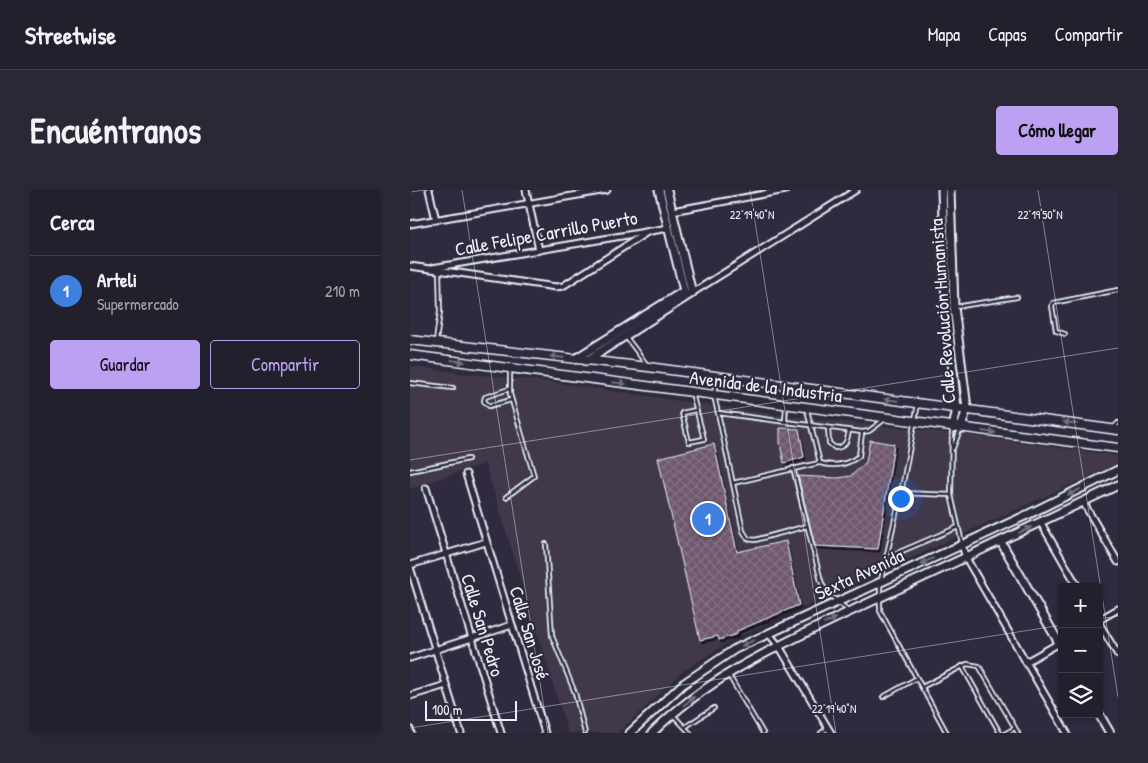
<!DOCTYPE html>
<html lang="es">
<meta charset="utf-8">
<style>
body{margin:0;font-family:"Patrick Hand",sans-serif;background:#2b2836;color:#f1f3f6}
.controls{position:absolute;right:15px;bottom:15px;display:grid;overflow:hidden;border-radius:5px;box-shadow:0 1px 4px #0004}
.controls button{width:45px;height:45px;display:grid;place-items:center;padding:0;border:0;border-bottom:1px solid #403e4a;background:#23202e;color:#f1f3f6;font:25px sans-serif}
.scale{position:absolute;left:15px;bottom:12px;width:92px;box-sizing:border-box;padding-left:5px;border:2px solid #e8f1f8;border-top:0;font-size:14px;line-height:18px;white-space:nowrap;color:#e8f1f8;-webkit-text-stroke:4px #2f2a3d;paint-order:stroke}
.you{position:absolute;left:490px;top:308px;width:18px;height:18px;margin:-12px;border:4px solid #fff;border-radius:50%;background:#1a73e8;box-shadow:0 0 0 8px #1a73e833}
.badge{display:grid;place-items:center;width:32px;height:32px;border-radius:50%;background:#bca0f2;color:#fff;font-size:16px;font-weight:700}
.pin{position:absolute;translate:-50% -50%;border:2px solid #fff;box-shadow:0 1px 5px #0006}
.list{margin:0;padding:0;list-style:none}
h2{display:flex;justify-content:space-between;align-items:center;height:65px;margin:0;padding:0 20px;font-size:21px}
h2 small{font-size:16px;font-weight:400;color:#a3a3aa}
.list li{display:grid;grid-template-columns:32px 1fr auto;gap:15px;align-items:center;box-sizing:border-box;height:70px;padding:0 20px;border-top:1px solid #403e4a}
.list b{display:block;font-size:19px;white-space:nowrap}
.list p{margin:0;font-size:16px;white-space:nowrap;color:#a3a3aa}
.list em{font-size:16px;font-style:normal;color:#a3a3aa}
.actions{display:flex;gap:10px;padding:15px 20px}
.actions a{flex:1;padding:11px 0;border:1px solid #bca0f2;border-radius:5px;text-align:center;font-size:18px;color:#bca0f2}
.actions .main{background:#bca0f2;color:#111}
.icon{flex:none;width:28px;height:28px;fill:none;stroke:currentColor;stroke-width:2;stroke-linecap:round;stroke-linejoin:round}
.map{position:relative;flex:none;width:708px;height:543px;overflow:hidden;border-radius:5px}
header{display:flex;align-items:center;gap:30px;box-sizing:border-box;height:70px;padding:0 25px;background:#23202e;border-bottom:1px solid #403e4a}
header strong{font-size:24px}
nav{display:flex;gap:28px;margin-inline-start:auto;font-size:18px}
.intro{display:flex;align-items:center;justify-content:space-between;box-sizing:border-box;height:120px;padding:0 30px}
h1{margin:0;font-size:35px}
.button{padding:12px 22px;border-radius:5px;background:#bca0f2;color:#111;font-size:18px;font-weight:700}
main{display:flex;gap:30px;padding:0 30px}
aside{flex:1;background:#23202e;border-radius:5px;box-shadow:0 1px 4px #0004}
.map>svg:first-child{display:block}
.built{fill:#42384c}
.building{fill:url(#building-cross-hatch);stroke:#e8f1f8;filter:url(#shadow)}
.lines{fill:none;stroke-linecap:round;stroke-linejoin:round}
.lane-casing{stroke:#e8f1f8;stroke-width:6}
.street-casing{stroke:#e8f1f8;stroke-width:9}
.secondary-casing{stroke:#e8f1f8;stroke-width:11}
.primary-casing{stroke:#e8f1f8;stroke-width:11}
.lane{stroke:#2f2a3d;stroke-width:2.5}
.street{stroke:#2f2a3d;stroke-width:5}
.secondary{stroke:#2f2a3d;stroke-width:7}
.primary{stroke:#2f2a3d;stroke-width:8}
.oneway{fill:#70707e}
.ticks{fill:none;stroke:#e8f1f8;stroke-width:1;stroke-opacity:0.45}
.labels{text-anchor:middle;stroke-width:4;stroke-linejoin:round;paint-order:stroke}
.street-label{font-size:19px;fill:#e8f1f8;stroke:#2f2a3d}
.ticks-label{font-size:12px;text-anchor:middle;fill:#e8f1f8;stroke:#2f2a3d;stroke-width:4;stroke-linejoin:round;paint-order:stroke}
</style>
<header>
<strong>Streetwise</strong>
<nav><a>Mapa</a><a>Capas</a><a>Compartir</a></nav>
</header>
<div class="intro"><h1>Encuéntranos</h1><a class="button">Cómo llegar</a></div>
<main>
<aside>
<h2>Cerca<small></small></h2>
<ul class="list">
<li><span class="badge" style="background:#3f7fe0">1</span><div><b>Arteli</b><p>Supermercado</p></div><em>210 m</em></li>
</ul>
<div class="actions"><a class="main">Guardar</a><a>Compartir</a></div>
</aside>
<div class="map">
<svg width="708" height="543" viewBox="0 0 708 543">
<defs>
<pattern id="building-cross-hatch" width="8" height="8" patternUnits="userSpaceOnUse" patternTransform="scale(1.25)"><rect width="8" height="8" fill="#6f596f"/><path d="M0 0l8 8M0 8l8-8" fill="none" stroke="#847184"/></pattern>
<filter id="shadow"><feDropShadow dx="2" dy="3" stdDeviation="0" flood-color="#0009"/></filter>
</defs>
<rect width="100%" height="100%" fill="#2f2a3d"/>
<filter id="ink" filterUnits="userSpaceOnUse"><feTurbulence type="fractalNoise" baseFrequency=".02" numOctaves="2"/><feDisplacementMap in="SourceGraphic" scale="10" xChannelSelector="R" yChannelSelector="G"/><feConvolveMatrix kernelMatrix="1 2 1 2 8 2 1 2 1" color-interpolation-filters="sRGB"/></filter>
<g filter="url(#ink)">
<path class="built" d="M0,176L50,183L141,192L359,224L557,245L708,266V273L324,449L274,480L208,543H158L75,273L0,299Z"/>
<g class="building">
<path d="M370,238L389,239L394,267L374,273L370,254Z"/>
<path d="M460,250L484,254L468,359L405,356L388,286L427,288L441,286L456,272Z"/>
<path d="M304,254L327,362L376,351L389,415L327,441V444L309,450L308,446L290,450L248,268Z"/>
</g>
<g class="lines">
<g class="lane-casing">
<g id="lane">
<path d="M545,117L607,107"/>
<path d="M655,144L646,141L642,116L643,113L708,100"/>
<path d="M216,147L237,175"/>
<path d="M26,151L30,122L29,80"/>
<path d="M306,188L304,206L308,223"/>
<path d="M0,193L43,198"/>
<path d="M99,199L75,207L74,211L79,216L101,210"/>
<path d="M282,203L294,249L279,252L272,223L286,220"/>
<path d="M397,220L410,273C424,277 437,275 449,266L452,243"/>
<path d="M375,231L376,217"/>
<path d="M418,238L419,253L425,258C436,257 437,251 439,241"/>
<path d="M703,238L708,233"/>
<path d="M542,240L541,305L552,353"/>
<path d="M543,258L550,240"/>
<path d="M383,278L411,391L416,402L439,421"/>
<path d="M0,281L58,269"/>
<path d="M323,293L409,273"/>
<path d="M491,303L541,305"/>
<path d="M96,307L124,286L100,204V180"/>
<path d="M397,336L345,350L338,349L333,341L308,223L452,242L459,241L475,229"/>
<path d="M136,354L142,446L165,503L175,543"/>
<path d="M478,367L548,337"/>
<path d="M471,390L491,303L508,214"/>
<path d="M470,395V421L537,543"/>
<path d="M552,476L590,543"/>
<path d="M318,484L353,543"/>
<path d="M512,497L557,474L569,476L608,543"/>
<path d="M473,507L507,488"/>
<path d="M264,526L280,543"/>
<path d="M275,537L304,518"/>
<path d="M411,543L418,538"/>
<path d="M596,543L605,538"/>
</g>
</g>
<g class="street-casing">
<g id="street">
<path d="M19,0L26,30"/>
<path d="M116,0L129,60"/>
<path d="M262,21L376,0"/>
<path d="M0,34L197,0"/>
<path d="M0,76L146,97L153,96L239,41"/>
<path d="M22,78L259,38"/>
<path d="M279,103H282L446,0"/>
<path d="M56,284L135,543"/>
<path d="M16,298L91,543"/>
<path d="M673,312L708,372"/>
<path d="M631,333L668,397"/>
<path d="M552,355L556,368L657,543"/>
<path d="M0,375L76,352"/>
<path d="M0,377L51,543"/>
<path d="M689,430L708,419"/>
<path d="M689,433L708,465"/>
<path d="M359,444L369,456L421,543"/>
<path d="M0,468L102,435"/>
<path d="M616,472L651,452"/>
<path d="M0,506L36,495"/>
<path d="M0,539L1,543"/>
</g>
</g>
<g class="secondary-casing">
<g id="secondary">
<path d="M532,0L536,118L547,218L543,238"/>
<path d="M540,0L544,117L557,218L551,238"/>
<path d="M165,169L274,101L249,0"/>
<path d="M176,171L282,103L257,0"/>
<path d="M591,352L652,458"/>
<path d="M689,524L700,543"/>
<path d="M220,543L273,494L325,459L619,324L708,280"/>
<path d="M242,543C299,486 370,455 441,421C530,379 619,338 708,295"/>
</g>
</g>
<g class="primary-casing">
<g id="primary">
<path d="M0,150L238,177L708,240"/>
<path d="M0,165L708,258"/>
</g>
</g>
<use href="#lane" class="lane"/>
<use href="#street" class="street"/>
<use href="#secondary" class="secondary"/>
<use href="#primary" class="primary"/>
</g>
<defs><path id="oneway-solid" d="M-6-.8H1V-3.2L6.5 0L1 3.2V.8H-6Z" transform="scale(1.25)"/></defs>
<g class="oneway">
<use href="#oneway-solid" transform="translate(147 167) rotate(-173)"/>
<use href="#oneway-solid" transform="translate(48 171) rotate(8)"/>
<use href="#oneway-solid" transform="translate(209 193) rotate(8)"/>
<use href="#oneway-solid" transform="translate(481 210) rotate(-173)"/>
<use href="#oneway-solid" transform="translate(660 233) rotate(-172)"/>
<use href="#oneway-solid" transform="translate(579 242) rotate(7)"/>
<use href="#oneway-solid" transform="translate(664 302) rotate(154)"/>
<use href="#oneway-solid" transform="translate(615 340) rotate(-26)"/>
<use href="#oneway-solid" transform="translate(517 371) rotate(155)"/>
<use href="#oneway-solid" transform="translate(420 431) rotate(-25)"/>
<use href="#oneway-solid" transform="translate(338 453) rotate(155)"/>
<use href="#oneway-solid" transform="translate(279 511) rotate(-38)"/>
</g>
</g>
<path class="ticks" d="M52,0L138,543M340,0L426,543M628,0L708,507M0,2L15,0M0,270L708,158M689,429L708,426M0,538L652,435"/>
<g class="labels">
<g class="street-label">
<text transform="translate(136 43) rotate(-10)" y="7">Calle Felipe Carrillo Puerto</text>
<text transform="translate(532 121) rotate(-94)" y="7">Calle Revolución Humanista</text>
<text transform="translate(356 196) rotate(7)" y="7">Avenida de la Industria</text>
<text transform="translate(449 384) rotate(-25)" y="7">Sexta Avenida</text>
<text transform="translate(73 435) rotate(73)" y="7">Calle San Pedro</text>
<text transform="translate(120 443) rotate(73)" y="7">Calle San José</text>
</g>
</g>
<g class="ticks-label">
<text x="342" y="29">22°19'40"N</text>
<text x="630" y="29">22°19'50"N</text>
<text x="424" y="523">22°19'40"N</text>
</g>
</svg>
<div class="controls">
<button>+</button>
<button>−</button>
<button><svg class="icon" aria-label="layers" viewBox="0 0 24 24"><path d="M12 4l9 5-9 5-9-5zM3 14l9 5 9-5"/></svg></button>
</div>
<div class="scale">100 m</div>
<div class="you"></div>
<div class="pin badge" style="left:298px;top:329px;background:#3f7fe0">1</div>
</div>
</main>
